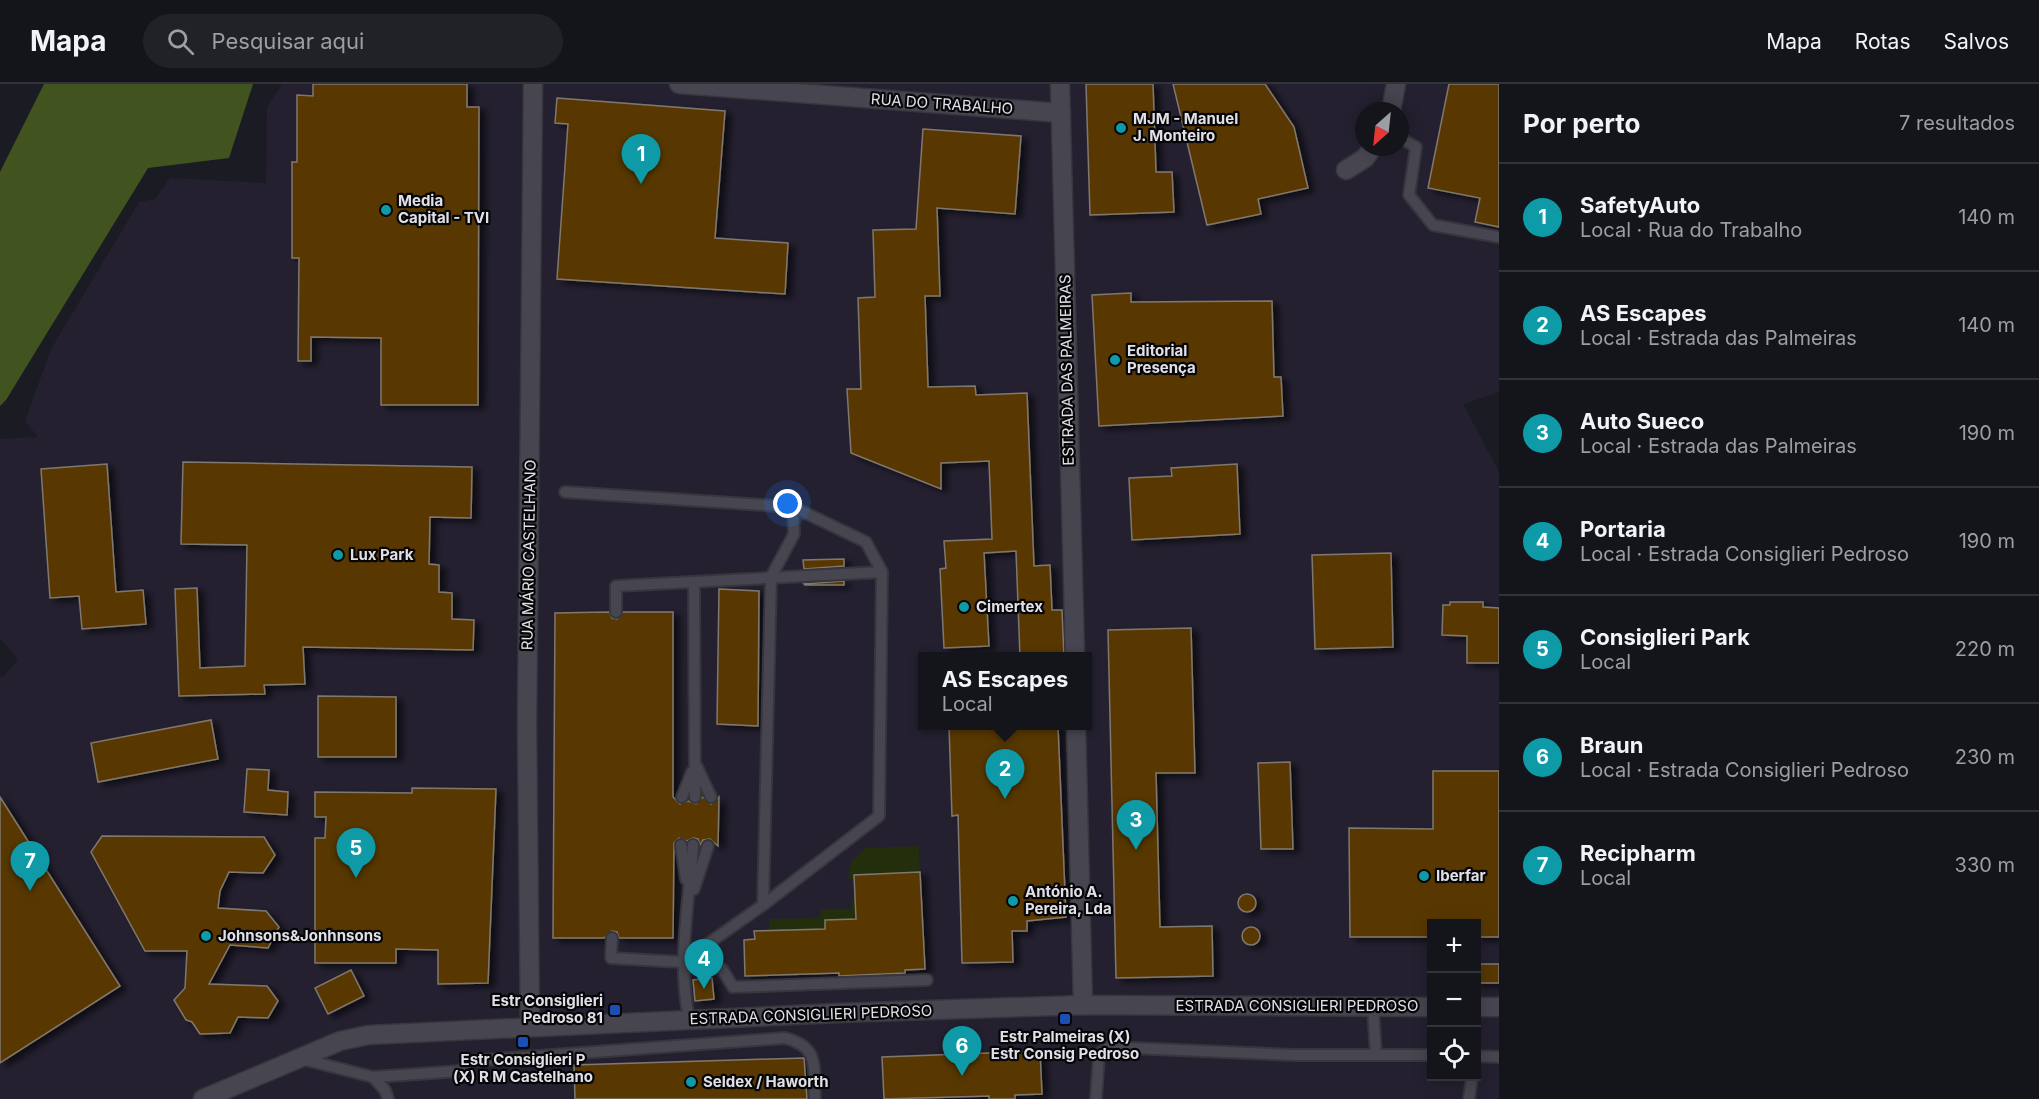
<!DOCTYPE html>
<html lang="pt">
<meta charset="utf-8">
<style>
body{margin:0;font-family:Inter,sans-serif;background:#212128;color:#f1f3f6}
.controls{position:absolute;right:18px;bottom:18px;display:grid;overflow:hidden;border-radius:0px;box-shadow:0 3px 15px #0003}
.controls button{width:54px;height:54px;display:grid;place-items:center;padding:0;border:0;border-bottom:2px solid #33333a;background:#14141b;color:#f1f3f6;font:30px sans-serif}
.compass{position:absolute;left:1355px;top:18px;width:54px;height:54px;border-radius:50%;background:#14141b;box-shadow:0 3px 15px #0003;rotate:207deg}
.you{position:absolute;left:788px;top:420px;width:21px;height:21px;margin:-15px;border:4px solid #fff;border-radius:50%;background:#1a73e8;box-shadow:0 0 0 9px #1a73e833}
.badge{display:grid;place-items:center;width:39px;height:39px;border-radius:50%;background:#0b8043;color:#fff;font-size:20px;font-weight:700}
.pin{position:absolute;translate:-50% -50px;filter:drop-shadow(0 2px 3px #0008)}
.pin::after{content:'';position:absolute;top:32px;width:21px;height:18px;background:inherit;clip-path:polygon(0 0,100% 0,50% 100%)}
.popup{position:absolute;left:918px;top:568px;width:174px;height:78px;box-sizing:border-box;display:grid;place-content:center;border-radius:0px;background:#14141b;filter:drop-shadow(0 2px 4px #0005);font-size:20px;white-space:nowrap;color:#9d9ea3}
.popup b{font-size:22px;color:#f1f3f6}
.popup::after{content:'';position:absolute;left:50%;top:100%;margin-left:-12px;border:12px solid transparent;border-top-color:#14141b}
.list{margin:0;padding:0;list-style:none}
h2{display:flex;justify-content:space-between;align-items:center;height:78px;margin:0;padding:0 24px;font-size:26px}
h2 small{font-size:20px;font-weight:400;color:#9d9ea3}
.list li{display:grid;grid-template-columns:39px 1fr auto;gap:18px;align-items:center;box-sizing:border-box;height:108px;padding:0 24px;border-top:2px solid #33333a}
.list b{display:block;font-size:22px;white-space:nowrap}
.list p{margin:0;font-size:20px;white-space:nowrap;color:#9d9ea3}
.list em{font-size:20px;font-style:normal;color:#9d9ea3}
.icon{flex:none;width:33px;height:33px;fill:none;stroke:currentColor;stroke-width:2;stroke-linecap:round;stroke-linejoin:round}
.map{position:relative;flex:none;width:1499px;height:1015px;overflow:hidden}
header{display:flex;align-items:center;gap:36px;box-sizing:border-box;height:84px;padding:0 30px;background:#14141b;border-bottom:2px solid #33333a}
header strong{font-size:28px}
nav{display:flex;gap:33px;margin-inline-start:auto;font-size:21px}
.search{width:420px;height:54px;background:#212128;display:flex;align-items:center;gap:15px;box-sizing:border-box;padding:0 21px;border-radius:33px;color:#9d9ea3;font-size:22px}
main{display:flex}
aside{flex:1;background:#14141b}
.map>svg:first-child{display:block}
.industrial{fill:#242030;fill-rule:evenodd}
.green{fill:#232f0c}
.forest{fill:#41531f}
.building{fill:#583700;stroke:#80786e;stroke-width:1.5;filter:url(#shadow)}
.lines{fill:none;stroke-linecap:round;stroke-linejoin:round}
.lane-casing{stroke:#36363d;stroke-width:14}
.street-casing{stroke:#36363d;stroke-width:21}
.secondary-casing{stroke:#36363d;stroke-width:21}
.lane{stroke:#474650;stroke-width:10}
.street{stroke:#474650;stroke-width:18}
.secondary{stroke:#474650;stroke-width:18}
.culture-dot{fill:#0f9aa8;stroke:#060609;stroke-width:2}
.transit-dot{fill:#1a4fb4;stroke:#060609;stroke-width:2}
.labels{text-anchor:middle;stroke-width:4.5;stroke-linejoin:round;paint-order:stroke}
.street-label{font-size:15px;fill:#e1e0e6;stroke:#060609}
.poi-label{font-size:15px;font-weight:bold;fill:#e1e0e6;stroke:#060609;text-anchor:start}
</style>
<header>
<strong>Mapa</strong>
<div class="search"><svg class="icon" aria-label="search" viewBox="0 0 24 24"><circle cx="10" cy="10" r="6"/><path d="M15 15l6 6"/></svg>Pesquisar aqui</div>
<nav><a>Mapa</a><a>Rotas</a><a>Salvos</a></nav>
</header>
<main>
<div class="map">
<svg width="1499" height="1015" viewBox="0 0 1499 1015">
<defs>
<filter id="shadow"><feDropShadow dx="6" dy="3.5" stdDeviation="3" flood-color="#0009"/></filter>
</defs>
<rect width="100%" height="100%" fill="#1b1b24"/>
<path class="industrial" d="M282,0H1499V308L1463,320L1499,388V1015H0V592L3,593L18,575L0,554V355L38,353L25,337L51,265L139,118L155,115L170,94L266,99L267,23ZM1364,27H1400V63H1364ZM922,572H1088V642H922ZM1432,840H1476V992H1432Z"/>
<g class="green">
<path d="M919,762L920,788L855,791V797L848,794L851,778L865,764Z"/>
<path d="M852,815H855L856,835L825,845L769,847V835L820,834L821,825H851Z"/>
</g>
<path class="forest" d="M44,0H253L229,74L148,84L6,316L0,322V88Z"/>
<g class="building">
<path d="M313,0H467V23H479L478,321H381V254L311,253V277H298L299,174H292V78H297V11L313,12Z"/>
<path d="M1086,0H1153L1156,88H1172L1174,128L1090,131Z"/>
<path d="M1173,0H1265L1294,43L1308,104L1258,115L1261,130L1207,141Z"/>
<path d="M1449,0H1499V143L1475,138L1480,114L1428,104Z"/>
<path d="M557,14L725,27L715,154L788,159L785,210L557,195L568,40L555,39Z"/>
<path d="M923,45L1021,52L1015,130L937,124L940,212H925L928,303L975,302L976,311L1027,309L1034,482L1050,481L1052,526H1062L1064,573H1020L1016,467L984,469L989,562L944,564L940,485L946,484L944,457L992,455L989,377L941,379V405L851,369L847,305H861L858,214L875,213L873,146L916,145Z"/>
<path d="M1131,209V218L1272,217L1274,293H1281L1283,332L1099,342L1092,211Z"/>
<path d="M183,378L472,383L471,434L430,433L429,480L439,481V508L452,509V535L474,536L473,566L303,563L305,600L264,601L265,610L179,612L175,505L197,504L200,584L245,582L247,461L181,460Z"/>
<path d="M107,380L116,508L143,506L146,540L82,545L79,512L50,514L41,385Z"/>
<path d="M1237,380L1240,450L1132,456L1129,394L1172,392L1171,384Z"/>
<path d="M1391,469L1393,563L1315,565L1312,471Z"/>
<path d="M844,475V482L804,485L803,476Z"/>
<path d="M844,497V501H805L804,500Z"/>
<path d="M719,505L759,507L758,642L717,640Z"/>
<path d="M1450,518H1483V523L1499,524V579H1467V552L1442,551L1443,521H1450Z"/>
<path d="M609,528L612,534L617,535L623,528H673V713L680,720L688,717L696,720L703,713L711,720L719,713L718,762L710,755L703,756L700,761L698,755L693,754L687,757L679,754L674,759L673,854H619L617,848L612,847L604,854H553L555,529Z"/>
<path d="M1191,544L1195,689H1156L1160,843L1212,842L1213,892L1116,894L1108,546Z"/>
<path d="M318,612L396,613V673H318Z"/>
<path d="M211,636L218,675L98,698L91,659Z"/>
<path d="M949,642H1058L1066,833L1027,837V847H1012L1013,878L962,879L958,731L952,732Z"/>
<path d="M1290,678L1293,765H1261L1258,679Z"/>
<path d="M247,685L269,686L268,706L288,708L287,731L244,728Z"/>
<path d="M1433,687H1499V853H1476V840H1431V853H1350L1349,744L1433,745Z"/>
<path d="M412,704L496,705L488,899L438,900V866L396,865V879H315V754H325L326,733H315V708L412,709Z"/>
<path d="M0,713L120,902L0,979Z"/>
<path d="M102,752L264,753L275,771L263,789L229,788L220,807L218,824L266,827L279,843L268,864L230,861L209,900L267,902L278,917L268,934L238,933L230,949L200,950L192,938L186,936L174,916L185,904L187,867H145L91,768Z"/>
<path d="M920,788L925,885L905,886V889L839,892V889L745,892L744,856L755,855L754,847L825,845V836L856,835L854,791Z"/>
<circle cx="1247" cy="819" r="9"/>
<circle cx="1251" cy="852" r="9"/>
<rect x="1476" y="880" width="23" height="19"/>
<path d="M351,886L364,912L328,930L315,904Z"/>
<path d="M712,894L714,915L695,917L693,896Z"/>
<path d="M1040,967L1042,1010L1015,1011V1015H989V1012L884,1015L882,973Z"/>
<path d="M804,974L807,1015H575L574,981Z"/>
</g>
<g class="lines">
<g class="lane-casing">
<g id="lane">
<path d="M1400,54L1416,63L1409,111L1433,141L1499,153"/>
<path d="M565,408L793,423L866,458L882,488L879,732L763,821L682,878"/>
<path d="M694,499L695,713"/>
<path d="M616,528V502L882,488"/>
<path d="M697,683L711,713"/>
<path d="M682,713L692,688"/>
<path d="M681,761L686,795"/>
<path d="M694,805L708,762"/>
<path d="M763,821L771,493L794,450L793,423"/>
<path d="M612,854L611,874L682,878L722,885L733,903L927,896"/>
<path d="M1373,923L1376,971"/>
<path d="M689,935C677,876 689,821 693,761"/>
<path d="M1476,972L1499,973"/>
<path d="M302,975L373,993L461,987L469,977L785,954C821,963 813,984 815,1015"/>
<path d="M373,993L385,1006L388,1015"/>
<path d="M1096,1015L1099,970L1109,963L1294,971H1432"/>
<path d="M1469,1015L1472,992"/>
</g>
</g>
<g class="street-casing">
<g id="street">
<path d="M679,0L1061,29"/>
<path d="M1060,0L1075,572"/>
<path d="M1391,27L1396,0"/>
<path d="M1346,86L1365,74L1373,63"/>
<path d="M1076,642L1083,921"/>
<path d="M530,943L527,641L533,0"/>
</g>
</g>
<g class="secondary-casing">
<g id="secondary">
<path d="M1476,923H1499"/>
<path d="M203,1015L340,957L368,951L838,929L1083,921L1432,923"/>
</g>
</g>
<use href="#lane" class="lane"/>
<use href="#street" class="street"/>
<use href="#secondary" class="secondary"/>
</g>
<g class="culture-dot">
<circle cx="1121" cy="44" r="6"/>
<circle cx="386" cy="126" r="6"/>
<circle cx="1115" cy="276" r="6"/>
<circle cx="338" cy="471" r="6"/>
<circle cx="964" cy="523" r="6"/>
<circle cx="1424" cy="792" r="6"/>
<circle cx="1013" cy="817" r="6"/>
<circle cx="206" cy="852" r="6"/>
<circle cx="691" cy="998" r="6"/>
</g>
<g class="transit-dot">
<rect x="609" y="920" width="12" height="12" rx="3"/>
<rect x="1059" y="929" width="12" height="12" rx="3"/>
<rect x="517" y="952" width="12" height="12" rx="3"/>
</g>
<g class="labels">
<g class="street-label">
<text transform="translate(942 20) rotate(4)" y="5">RUA DO TRABALHO</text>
<text transform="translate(1067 286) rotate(-91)" y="5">ESTRADA DAS PALMEIRAS</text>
<text transform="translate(529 471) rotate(-89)" y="5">RUA MÁRIO CASTELHANO</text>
<text x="1297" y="927">ESTRADA CONSIGLIERI PEDROSO</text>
<text transform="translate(811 931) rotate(-2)" y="5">ESTRADA CONSIGLIERI PEDROSO</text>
</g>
<g class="poi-label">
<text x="1133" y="40">MJM - Manuel<tspan x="1133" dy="17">J. Monteiro</tspan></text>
<text x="398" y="122">Media<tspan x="398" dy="17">Capital - TVI</tspan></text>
<text x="1127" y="272">Editorial<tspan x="1127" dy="17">Presença</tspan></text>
<text x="350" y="476">Lux Park</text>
<text x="976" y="528">Cimertex</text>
<text x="1436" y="797">Iberfar</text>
<text x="1025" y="813">António A.<tspan x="1025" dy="17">Pereira, Lda</tspan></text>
<text x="218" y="857">Johnsons&amp;Jonhnsons</text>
<text x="603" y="922" text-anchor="end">Estr Consiglieri<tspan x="603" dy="17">Pedroso 81</tspan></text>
<text x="1065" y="958" text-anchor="middle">Estr Palmeiras (X)<tspan x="1065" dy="17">Estr Consig Pedroso</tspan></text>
<text x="523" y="981" text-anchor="middle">Estr Consiglieri P<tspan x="523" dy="17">(X) R M Castelhano</tspan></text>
<text x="703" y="1003">Seldex / Haworth</text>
</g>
</g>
</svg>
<div class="controls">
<button>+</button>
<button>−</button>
<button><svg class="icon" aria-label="locate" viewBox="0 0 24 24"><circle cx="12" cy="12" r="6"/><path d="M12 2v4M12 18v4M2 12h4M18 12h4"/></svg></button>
</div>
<svg class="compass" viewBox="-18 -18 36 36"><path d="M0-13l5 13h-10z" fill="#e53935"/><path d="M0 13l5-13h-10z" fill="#9d9ea3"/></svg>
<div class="you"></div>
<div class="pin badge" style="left:641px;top:100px;background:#0f9aa8">1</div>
<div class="pin badge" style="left:1005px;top:715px;background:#0f9aa8">2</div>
<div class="popup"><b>AS Escapes</b>Local</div>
<div class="pin badge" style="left:1136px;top:766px;background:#0f9aa8">3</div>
<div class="pin badge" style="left:704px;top:905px;background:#0f9aa8">4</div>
<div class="pin badge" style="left:356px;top:794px;background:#0f9aa8">5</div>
<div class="pin badge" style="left:962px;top:992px;background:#0f9aa8">6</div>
<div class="pin badge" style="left:30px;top:807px;background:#0f9aa8">7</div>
</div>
<aside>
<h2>Por perto<small>7 resultados</small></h2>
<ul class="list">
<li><span class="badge" style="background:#0f9aa8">1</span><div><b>SafetyAuto</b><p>Local · Rua do Trabalho</p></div><em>140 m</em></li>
<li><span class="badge" style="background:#0f9aa8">2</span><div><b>AS Escapes</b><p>Local · Estrada das Palmeiras</p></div><em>140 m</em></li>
<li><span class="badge" style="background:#0f9aa8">3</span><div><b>Auto Sueco</b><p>Local · Estrada das Palmeiras</p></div><em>190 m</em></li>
<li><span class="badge" style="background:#0f9aa8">4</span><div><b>Portaria</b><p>Local · Estrada Consiglieri Pedroso</p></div><em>190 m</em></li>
<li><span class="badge" style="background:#0f9aa8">5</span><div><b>Consiglieri Park</b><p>Local</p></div><em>220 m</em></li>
<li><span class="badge" style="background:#0f9aa8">6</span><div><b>Braun</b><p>Local · Estrada Consiglieri Pedroso</p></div><em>230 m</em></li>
<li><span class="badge" style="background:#0f9aa8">7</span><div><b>Recipharm</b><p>Local</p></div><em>330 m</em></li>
</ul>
</aside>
</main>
